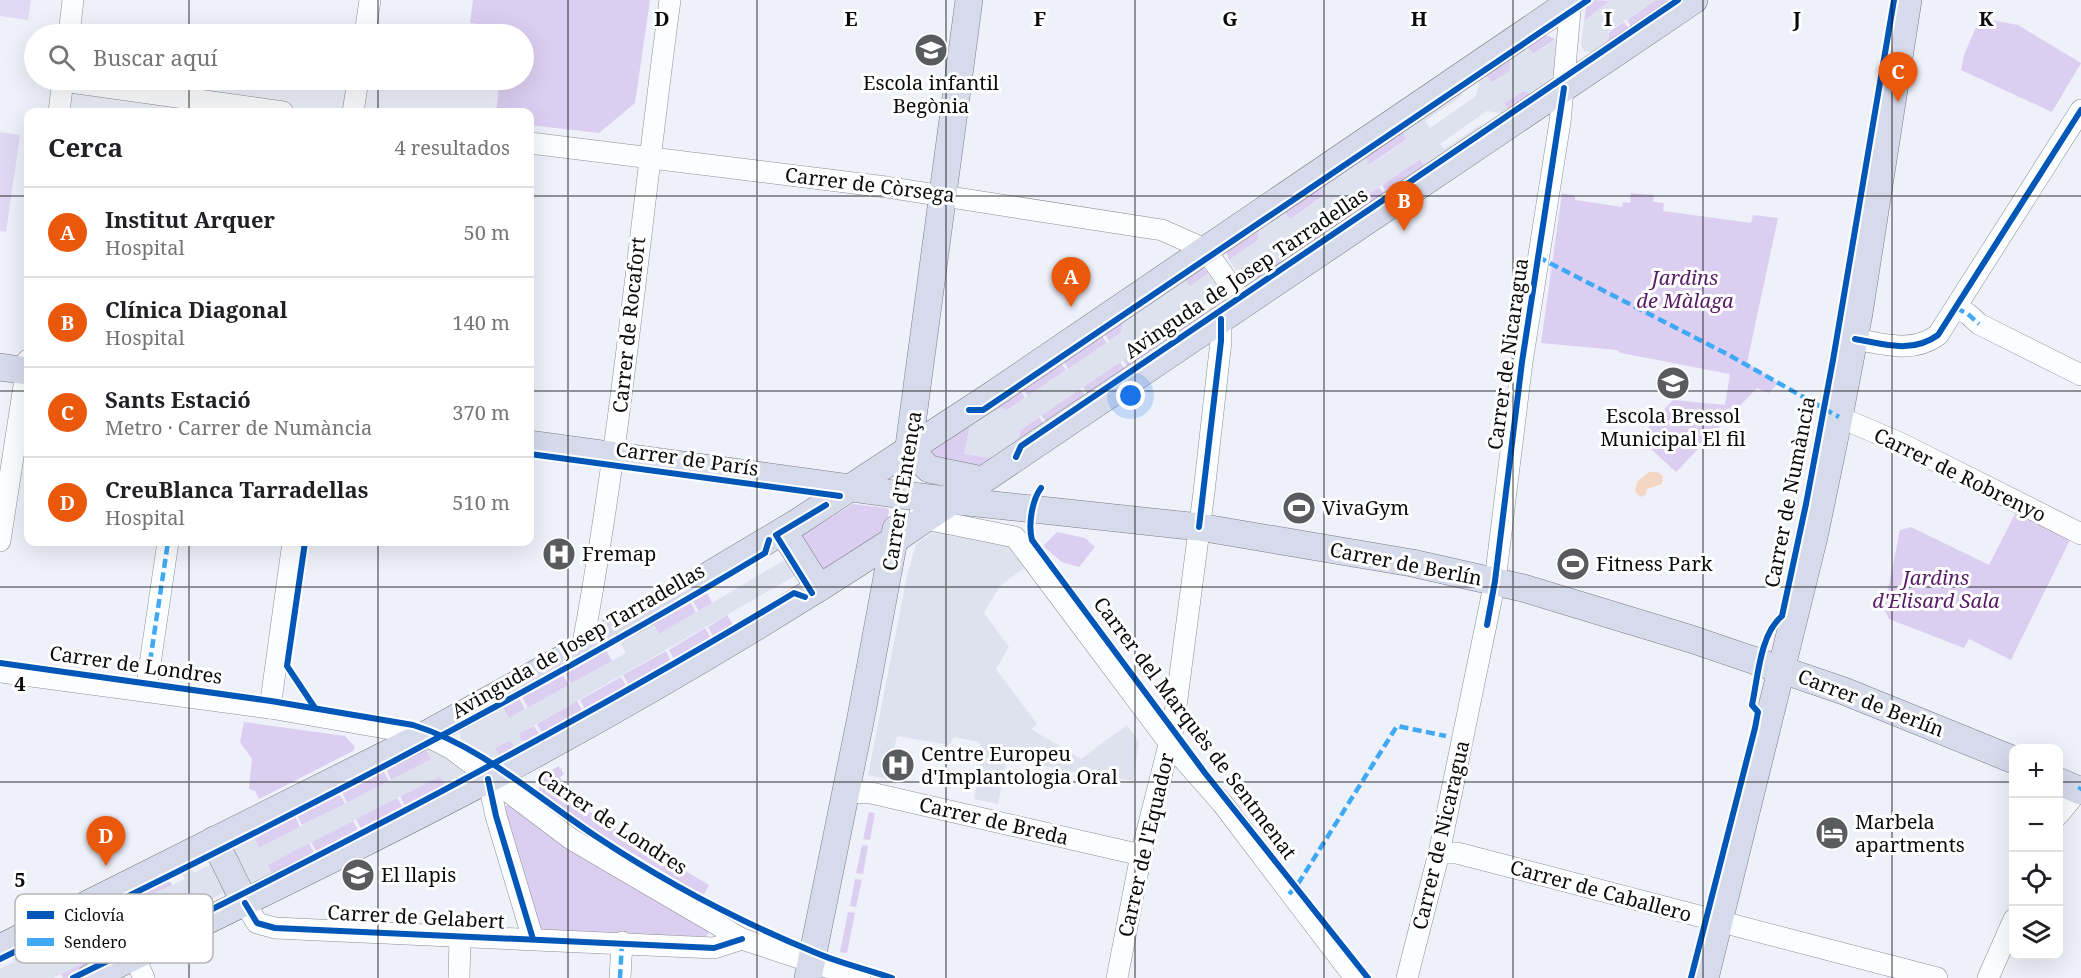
<!DOCTYPE html>
<html lang="es">
<meta charset="utf-8">
<style>
body{margin:0;font-family:"Noto Serif",serif;background:#f2f2f2;color:#202124}
.controls{position:absolute;right:18px;bottom:18px;display:grid;overflow:hidden;border-radius:12px;box-shadow:0 6px 24px #0002}
.controls button{width:54px;height:54px;display:grid;place-items:center;padding:0;border:0;border-bottom:2px solid #e0e0e0;background:#fff;color:#202124;font:30px sans-serif}
.you{position:absolute;left:1131px;top:396px;width:21px;height:21px;margin:-15px;border:4px solid #fff;border-radius:50%;background:#1a73e8;box-shadow:0 0 0 9px #1a73e833}
.badge{display:grid;place-items:center;width:39px;height:39px;border-radius:50%;background:#ea580c;color:#fff;font-size:20px;font-weight:700}
.pin{position:absolute;translate:-50% -50px;filter:drop-shadow(0 2px 3px #0008)}
.pin::after{content:'';position:absolute;top:32px;width:21px;height:18px;background:inherit;clip-path:polygon(0 0,100% 0,50% 100%)}
.list{margin:0;padding:0;list-style:none}
h2{display:flex;justify-content:space-between;align-items:center;height:78px;margin:0;padding:0 24px;font-size:26px}
h2 small{font-size:20px;font-weight:400;color:#757577}
.list li{display:grid;grid-template-columns:39px 1fr auto;gap:18px;align-items:center;box-sizing:border-box;height:90px;padding:0 24px;border-top:2px solid #e0e0e0}
.list b{display:block;font-size:22px;white-space:nowrap}
.list p{margin:0;font-size:20px;white-space:nowrap;color:#757577}
.list em{font-size:20px;font-style:normal;color:#757577}
.icon{flex:none;width:33px;height:33px;fill:none;stroke:currentColor;stroke-width:2;stroke-linecap:round;stroke-linejoin:round}
.map{position:relative;flex:none;width:2081px;height:978px;overflow:hidden}
.search{position:absolute;background:#fff;box-shadow:0 6px 24px #0002;left:24px;top:24px;width:510px;height:66px;display:flex;align-items:center;gap:15px;box-sizing:border-box;padding:0 21px;border-radius:33px;color:#757577;font-size:22px}
.panel{position:absolute;background:#fff;box-shadow:0 6px 24px #0002;left:24px;top:108px;width:510px;height:438px;border-radius:12px}
.map>svg:first-child{display:block}
.green{fill:#dccef1}
.pitch{fill:#e0d8f5}
.plaza{fill:#dee2ee}
.water{fill:#f5d5c3}
.lines{fill:none;stroke-linecap:round;stroke-linejoin:round}
.minor-casing{stroke:#8d8e93;stroke-width:22}
.major-casing{stroke:#7a7b80;stroke-width:28}
.minor{stroke:#fcfdfe;stroke-width:21}
.major{stroke:#d6dbec;stroke-width:27}
.quiet{stroke:#3fa9f5;stroke-width:4.5;stroke-dasharray:9 4.5;stroke-linecap:butt}
.cycleway-casing{stroke:#fff;stroke-width:10}
.cycleway{stroke:#0057b8;stroke-width:6}
.grid{fill:none;stroke:#0b0b0b;stroke-width:1.5;stroke-opacity:0.55}
.labels{text-anchor:middle;stroke-width:6;stroke-linejoin:round;paint-order:stroke}
.poi-label{font-size:20px;fill:#0b0b0b;stroke:#fff;text-anchor:start}
.street-label{font-size:20px;fill:#0b0b0b;stroke:#fff}
.park-label{font-size:20px;font-style:italic;fill:#571a64;stroke:#fff}
.key{fill:#fff;stroke:#b6b6b6;stroke-width:1.5}
.key-label{font-size:16px;fill:#0b0b0b}
.grid-label{font-size:20px;text-anchor:middle;font-weight:bold;fill:#0b0b0b;stroke:#fff;stroke-width:6;stroke-linejoin:round;paint-order:stroke}
</style>
<div class="map">
<svg width="2081" height="978" viewBox="0 0 2081 978">
<rect width="100%" height="100%" fill="#eef0fa"/>
<g class="green">
<path d="M473,0H650L635,103L599,133L530,125V112H496L500,80H524V34H507V28L470,23Z"/>
<path d="M1595,0L1611,1L1584,21L1586,6Z"/>
<path d="M1656,0H1667L1669,4L1632,28L1627,20Z"/>
<path d="M1980,18L2018,25L2081,63L2052,112L1961,70L1964,55Z"/>
<path d="M1624,22L1630,30L1608,45L1609,32Z"/>
<path d="M1546,35L1555,39L1533,54L1527,46Z"/>
<path d="M1510,57L1511,70L1491,83L1485,74Z"/>
<path d="M1523,91L1534,95L1509,111L1504,103Z"/>
<path d="M1402,131L1407,139L1369,165L1364,156Z"/>
<path d="M1420,159L1426,167L1388,194L1382,185Z"/>
<path d="M1320,186L1326,194L1290,219L1284,211Z"/>
<path d="M1379,187L1385,196L1347,221L1341,212Z"/>
<path d="M1562,193L1575,196V200L1622,207L1623,202L1630,203L1631,193L1654,195L1653,202L1664,203L1663,211L1751,223L1753,215L1778,218L1747,363L1778,383L1769,393L1757,388L1676,472L1639,438L1673,400L1725,405L1730,374L1621,353L1617,350L1541,343Z"/>
<path d="M1338,215L1344,223L1306,249L1300,240Z"/>
<path d="M1258,228L1259,240L1229,260L1226,250Z"/>
<path d="M1272,259L1284,263L1261,279L1245,277Z"/>
<path d="M1203,268L1209,273L1190,287L1184,278Z"/>
<path d="M1202,306L1208,316L1170,341L1164,332Z"/>
<path d="M1123,319L1121,333L1109,341L1104,333Z"/>
<path d="M1101,334L1107,343L1068,369L1063,360Z"/>
<path d="M1135,352L1146,354L1129,369L1123,360Z"/>
<path d="M1060,362L1066,370L1028,396L1022,388Z"/>
<path d="M1120,362L1126,371L1089,396L1083,387Z"/>
<path d="M1020,389L1025,398L1007,410L996,409L995,406Z"/>
<path d="M1080,389L1086,397L1048,424L1041,415Z"/>
<path d="M1039,417L1046,426L1018,441L1020,430Z"/>
<path d="M970,423L995,459L977,472L930,461L932,450Z"/>
<path d="M853,504L887,508L889,511L885,532L821,572L800,537Z"/>
<path d="M2015,514L2070,540L2011,660L1969,639L1964,648L1889,619L1884,609L1900,530L1911,527L1989,565Z"/>
<path d="M1057,532L1085,538L1095,547L1079,567L1062,562L1043,546Z"/>
<path d="M706,591L712,603L699,611L692,600Z"/>
<path d="M690,601L696,613L659,634L653,623Z"/>
<path d="M727,615L734,626L714,638L708,627Z"/>
<path d="M705,628L712,640L675,661L669,650Z"/>
<path d="M606,650L612,661L571,684L565,673Z"/>
<path d="M666,651L672,663L630,687L623,675Z"/>
<path d="M563,675L569,685L528,708L522,697Z"/>
<path d="M621,677L627,688L586,711L580,700Z"/>
<path d="M519,698L525,709L509,718L503,708Z"/>
<path d="M577,701L584,713L543,735L537,724Z"/>
<path d="M244,722L345,736L355,747L353,751L259,799L255,791L249,789L252,759L240,742Z"/>
<path d="M534,726L541,737L525,746L518,734Z"/>
<path d="M510,740L517,750L501,759L495,748Z"/>
<path d="M425,748L432,759L391,780L386,769Z"/>
<path d="M559,766L564,774L560,777L570,797L574,796L581,806L593,814L592,819L610,830L613,827L622,832L620,836L642,851L646,847L659,855L656,860L674,871L679,867L709,885L703,896L596,831L539,792V777Z"/>
<path d="M383,770L389,781L347,803L342,792Z"/>
<path d="M440,776L446,787L406,808L400,796Z"/>
<path d="M339,793L345,804L302,825L297,815Z"/>
<path d="M397,798L404,809L362,831L356,819Z"/>
<path d="M508,805L644,894L708,929V934L704,938L537,931L504,807Z"/>
<path d="M869,812L875,813L870,840L863,839Z"/>
<path d="M295,816L300,827L259,848L253,836Z"/>
<path d="M353,821L359,832L318,854L311,842Z"/>
<path d="M309,843L315,855L273,876L267,865Z"/>
<path d="M862,845L868,846L863,874L856,873Z"/>
<path d="M169,879L172,885L132,905L129,899Z"/>
<path d="M855,879L862,880L856,907L850,906Z"/>
<path d="M848,912L855,913L847,953L840,952Z"/>
<path d="M102,954L105,960L69,978H63L61,974Z"/>
</g>
<g class="pitch">
<path d="M0,0H31L28,20L0,16Z"/>
<path d="M0,132L20,135L6,232L0,231Z"/>
</g>
<g class="plaza">
<path d="M1610,0H1656L1609,31L1608,45L1595,53L1584,51L1581,45L1584,21Z"/>
<path d="M1555,39L1558,43L1552,82L1534,95L1523,91L1504,103L1509,111L1505,114L1487,111L1440,144L1444,149L1480,125L1484,127L1426,167L1420,159L1301,240L1306,249L1284,263L1272,259L1245,277H1241L1229,260L1258,240V228L1284,211L1290,219L1326,195L1320,186L1364,156L1370,165L1407,140L1402,131L1461,92L1462,96L1425,121L1430,128L1476,96L1480,79L1485,74L1492,83L1510,70V57L1527,46L1534,54Z"/>
<path d="M1209,273L1221,290L1220,294L1164,332L1170,341L1146,354L1135,352L1039,417L1020,430L1018,440L995,459L964,454L970,423L995,406L1007,410L1121,333L1123,319L1184,278L1190,286Z"/>
<path d="M938,529L1008,544L1024,568L1000,586L984,613L1009,647L996,669L1037,724L1031,729L1081,759L1127,725L1139,742L1133,781L1081,771L1080,774L1024,761V757L1008,754L998,804L974,799L983,751L979,742L954,737L949,745L897,736L887,779L868,775L907,576L916,544Z"/>
<path d="M788,558L798,574L519,734L525,746L517,750L510,740L495,748L501,759L492,762L460,739V730L503,708L509,718L626,653L620,642L653,623L659,634Z"/>
<path d="M429,746L467,771L466,777L446,787L440,776L267,865L273,876L249,886L231,850L233,847L253,836L259,848L431,759L425,748Z"/>
<path d="M211,864L233,891L226,900L223,893L210,900L213,907L199,913L196,907L53,978H0V969L14,962L12,956L21,952L24,957L86,927L84,921L105,911L108,917L185,879L182,872L191,868L194,873Z"/>
</g>
<path class="water" d="M1649,472H1657L1663,476L1662,484L1647,489L1646,495L1640,497L1635,491L1637,482Z"/>
<g class="lines">
<g class="minor-casing">
<g id="minor">
<path d="M69,34L73,0"/>
<path d="M365,34L370,0"/>
<path d="M63,81L283,112"/>
<path d="M59,112L63,80"/>
<path d="M353,112L358,80"/>
<path d="M530,143L886,187L1162,230L1205,249L1243,303"/>
<path d="M1956,308L1968,314L1979,324L2081,375"/>
<path d="M1855,339C1884,344 1912,354 1938,335L2081,110"/>
<path d="M1839,417L1900,443L2081,534"/>
<path d="M920,513L926,519L1015,537L1170,744L1222,803L1355,978"/>
<path d="M0,541L28,360"/>
<path d="M582,649C622,434 641,216 670,0"/>
<path d="M0,672L270,708L425,735L452,749L571,839L742,939L860,978"/>
<path d="M146,691L168,542"/>
<path d="M270,708L293,542"/>
<path d="M488,779L496,816L533,939"/>
<path d="M846,792L871,793L1141,855"/>
<path d="M2058,815L2081,787"/>
<path d="M1439,853H1457L1937,978"/>
<path d="M245,903L257,923L275,928L714,948L742,939"/>
<path d="M134,956L144,978"/>
<path d="M459,978L460,936"/>
<path d="M620,978L622,942"/>
<path d="M1117,978L1141,855L1173,729L1204,492L1221,341V319"/>
<path d="M1407,978L1439,853L1495,581L1522,362L1560,122L1571,0"/>
<path d="M1988,978L2014,919"/>
</g>
</g>
<g class="major-casing">
<g id="major">
<path d="M0,367L28,371"/>
<path d="M530,444L902,495L1199,527L1412,563L1523,588L1691,639L1844,691L2014,760"/>
<path d="M909,449L929,469L982,480"/>
<path d="M907,461L969,0"/>
<path d="M783,531L819,588"/>
<path d="M2058,781L2081,791"/>
<path d="M214,840L245,903"/>
<path d="M0,948L425,735L642,615L798,522L992,395L1573,0"/>
<path d="M90,978C236,906 383,836 526,759C651,691 774,618 894,540L1694,0"/>
<path d="M808,978L861,717L896,529"/>
<path d="M1705,978L1814,537L1839,417L1859,313L1908,0"/>
</g>
</g>
<use href="#minor" class="minor"/>
<use href="#major" class="major"/>
<g class="quiet">
<path d="M1538,257L1727,354L1839,417"/>
<path d="M1956,308L1968,314L1979,324"/>
<path d="M146,688L168,542"/>
<path d="M2079,790L2081,787"/>
<path d="M1289,894L1296,887L1397,726L1446,736"/>
<path d="M620,978L622,942"/>
</g>
<g class="cycleway-casing">
<g id="cycleway">
<path d="M1855,339C1884,344 1912,354 1938,335L2081,110"/>
<path d="M969,410H983L1588,0"/>
<path d="M530,454L840,496"/>
<path d="M1016,457L1021,446L1678,0"/>
<path d="M1041,488C1032,500 1028,525 1032,540L1205,773L1368,978"/>
<path d="M1199,527L1221,341V319"/>
<path d="M305,542L287,666L315,708"/>
<path d="M812,593L776,535L826,505"/>
<path d="M1487,625L1495,581L1522,362L1564,88"/>
<path d="M0,663L271,701L413,725C481,746 535,796 594,835C663,881 738,921 814,952C839,963 866,969 892,978"/>
<path d="M488,779L496,816L533,939"/>
<path d="M245,903L257,923L275,928L714,948L742,939"/>
<path d="M0,959C260,833 517,702 765,553L769,540"/>
<path d="M73,978C318,858 560,734 794,593L805,597"/>
<path d="M1691,978L1755,728L1758,712L1752,705C1758,677 1760,634 1782,616L1806,504L1833,360L1894,0"/>
</g>
</g>
<use href="#cycleway" class="cycleway"/>
</g>
<path class="grid" d="M189,0V34M378,0V34M568,0V978M757,0V978M946,0V978M1135,0V978M1324,0V978M1513,0V978M1703,0V978M1892,0V978M189,80V112M378,80V112M0,196H28M530,196H2081M0,391H28M530,391H2081M189,542V978M378,542V978M0,587H2081M0,782H2014M2058,782H2081"/>
<defs>
<g id="school-disc" transform="scale(1.725)"><circle r="9.5" fill="#5a5b5f" stroke="#fff"/><path d="M0-5L7-2L0 1L-7-2ZM-4 1L0 2.5L4 1V4Q0 6-4 4Z" fill="#fff"/></g>
<g id="stadium-disc" transform="scale(1.725)"><circle r="9.5" fill="#5a5b5f" stroke="#fff"/><path d="M0-5a6.5 5 0 1 0 0 10a6.5 5 0 1 0 0-10ZM-3.5-1.8h7v3.6h-7Z" fill="#fff"/></g>
<g id="hospital-disc" transform="scale(1.725)"><circle r="9.5" fill="#5a5b5f" stroke="#fff"/><path d="M-5-5h3v3.5h4V-5h3V5h-3V1.5h-4V5h-3Z" fill="#fff"/></g>
<g id="hotel-disc" transform="scale(1.725)"><circle r="9.5" fill="#5a5b5f" stroke="#fff"/><path d="M-6-4.5h1.5V1H6V5H4.5V3h-9V5H-6ZM-4 0a1.8 1.8 0 1 1 3.6 0ZM.5 0V-2.5h3Q6-2.5 6 0Z" fill="#fff"/></g>
</defs>
<g fill-rule="evenodd">
<use href="#school-disc" x="931" y="50"/>
<use href="#school-disc" x="1673" y="383"/>
<use href="#stadium-disc" x="1299" y="508"/>
<use href="#hospital-disc" x="559" y="554"/>
<use href="#stadium-disc" x="1573" y="564"/>
<use href="#hospital-disc" x="898" y="765"/>
<use href="#hotel-disc" x="1832" y="833"/>
<use href="#school-disc" x="358" y="875"/>
</g>
<g class="labels">
<g class="poi-label">
<text x="931" y="90" text-anchor="middle">Escola infantil<tspan x="931" dy="23">Begònia</tspan></text>
<text x="1673" y="423" text-anchor="middle">Escola Bressol<tspan x="1673" dy="23">Municipal El fil</tspan></text>
<text x="1322" y="515">VivaGym</text>
<text x="582" y="561">Fremap</text>
<text x="1596" y="571">Fitness Park</text>
<text x="921" y="761">Centre Europeu<tspan x="921" dy="23">d'Implantologia Oral</tspan></text>
<text x="1855" y="829">Marbela<tspan x="1855" dy="23">apartments</tspan></text>
<text x="381" y="882">El llapis</text>
</g>
<g class="street-label">
<text transform="translate(870 185) rotate(7)" y="7">Carrer de Còrsega</text>
<text transform="translate(1246 273) rotate(-34)" y="7">Avinguda de Josep Tarradellas</text>
<text transform="translate(629 325) rotate(-84)" y="7">Carrer de Rocafort</text>
<text transform="translate(1508 354) rotate(-82)" y="7">Carrer de Nicaragua</text>
<text transform="translate(687 459) rotate(8)" y="7">Carrer de París</text>
<text transform="translate(1960 475) rotate(26)" y="7">Carrer de Robrenyo</text>
<text transform="translate(902 491) rotate(-81)" y="7">Carrer d'Entença</text>
<text transform="translate(1790 492) rotate(-79)" y="7">Carrer de Numància</text>
<text transform="translate(1406 564) rotate(11)" y="7">Carrer de Berlín</text>
<text transform="translate(578 641) rotate(-30)" y="7">Avinguda de Josep Tarradellas</text>
<text transform="translate(136 665) rotate(8)" y="7">Carrer de Londres</text>
<text transform="translate(1871 703) rotate(21)" y="7">Carrer de Berlín</text>
<text transform="translate(1195 728) rotate(53)" y="7">Carrer del Marquès de Sentmenat</text>
<text transform="translate(994 821) rotate(13)" y="7">Carrer de Breda</text>
<text transform="translate(612 822) rotate(33)" y="7">Carrer de Londres</text>
<text transform="translate(1441 835) rotate(-77)" y="7">Carrer de Nicaragua</text>
<text transform="translate(1146 845) rotate(-77)" y="7">Carrer de l'Equador</text>
<text transform="translate(1601 891) rotate(15)" y="7">Carrer de Caballero</text>
<text transform="translate(416 917) rotate(3)" y="7">Carrer de Gelabert</text>
</g>
<g class="park-label">
<text x="1685" y="285">Jardins<tspan x="1685" dy="23">de Màlaga</tspan></text>
<text x="1936" y="585">Jardins<tspan x="1936" dy="23">d'Elisard Sala</tspan></text>
</g>
</g>
<rect x="15" y="894" width="198" height="69" rx="9" class="key"/>
<rect x="27" y="911" width="27" height="8" fill="#0057b8"/>
<rect x="27" y="938" width="27" height="8" fill="#3fa9f5"/>
<g class="key-label">
<text x="64" y="921">Ciclovía</text>
<text x="64" y="948">Sendero</text>
</g>
<g class="grid-label">
<text x="662" y="26">D</text>
<text x="851" y="26">E</text>
<text x="1040" y="26">F</text>
<text x="1230" y="26">G</text>
<text x="1419" y="26">H</text>
<text x="1608" y="26">I</text>
<text x="1797" y="26">J</text>
<text x="1986" y="26">K</text>
<text x="20" y="691">4</text>
<text x="20" y="887">5</text>
</g>
</svg>
<div class="controls">
<button>+</button>
<button>−</button>
<button><svg class="icon" aria-label="locate" viewBox="0 0 24 24"><circle cx="12" cy="12" r="6"/><path d="M12 2v4M12 18v4M2 12h4M18 12h4"/></svg></button>
<button><svg class="icon" aria-label="layers" viewBox="0 0 24 24"><path d="M12 4l9 5-9 5-9-5zM3 14l9 5 9-5"/></svg></button>
</div>
<div class="you"></div>
<div class="pin badge" style="left:1071px;top:307px">A</div>
<div class="pin badge" style="left:1404px;top:231px">B</div>
<div class="pin badge" style="left:1898px;top:102px">C</div>
<div class="pin badge" style="left:106px;top:866px">D</div>
<div class="search"><svg class="icon" aria-label="search" viewBox="0 0 24 24"><circle cx="10" cy="10" r="6"/><path d="M15 15l6 6"/></svg>Buscar aquí</div>
<section class="panel">
<h2>Cerca<small>4 resultados</small></h2>
<ul class="list">
<li><span class="badge">A</span><div><b>Institut Arquer</b><p>Hospital</p></div><em>50 m</em></li>
<li><span class="badge">B</span><div><b>Clínica Diagonal</b><p>Hospital</p></div><em>140 m</em></li>
<li><span class="badge">C</span><div><b>Sants Estació</b><p>Metro · Carrer de Numància</p></div><em>370 m</em></li>
<li><span class="badge">D</span><div><b>CreuBlanca Tarradellas</b><p>Hospital</p></div><em>510 m</em></li>
</ul>
</section>
</div>
